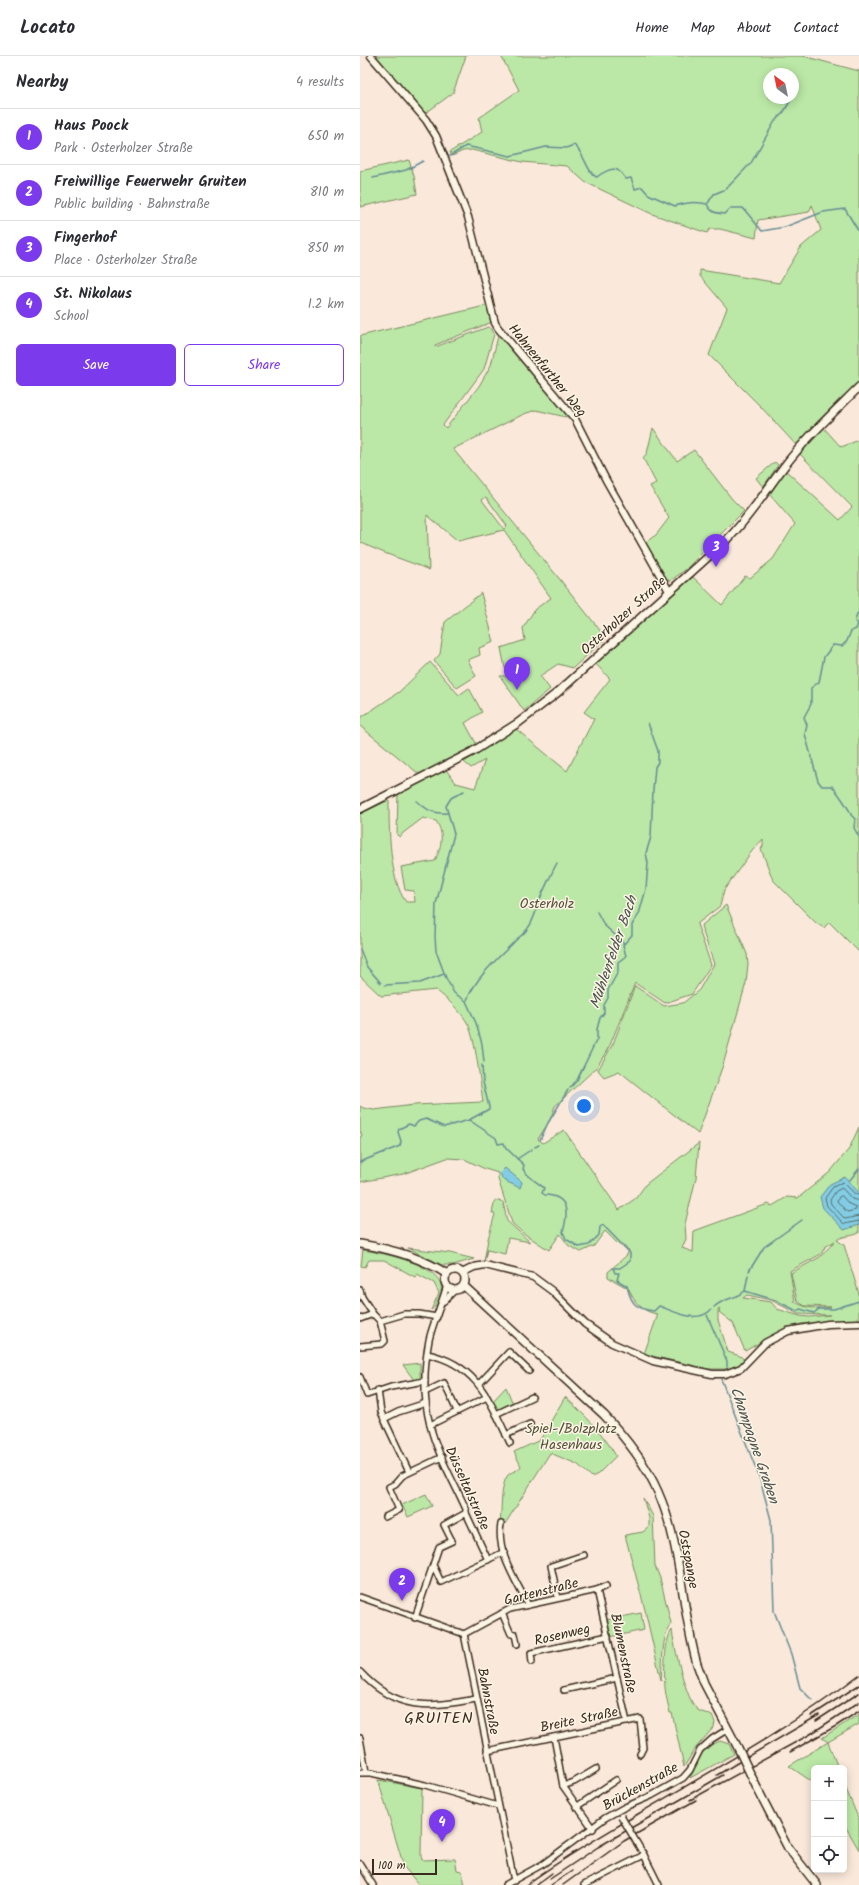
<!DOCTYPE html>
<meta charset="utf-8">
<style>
body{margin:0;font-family:Kalam,sans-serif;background:#f7f7f7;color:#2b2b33}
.controls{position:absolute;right:12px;bottom:12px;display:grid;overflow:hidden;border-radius:6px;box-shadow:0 2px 10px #0003}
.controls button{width:36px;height:36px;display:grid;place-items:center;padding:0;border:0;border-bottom:1px solid #e1e1e2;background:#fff;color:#2b2b33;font:20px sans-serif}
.compass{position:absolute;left:403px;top:12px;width:36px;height:36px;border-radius:50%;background:#fff;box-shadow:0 2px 10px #0003;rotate:327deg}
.scale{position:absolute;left:12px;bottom:10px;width:65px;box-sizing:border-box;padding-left:4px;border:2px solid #3b2a1e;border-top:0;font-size:11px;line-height:14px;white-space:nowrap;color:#3b2a1e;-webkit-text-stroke:3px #fcf5e5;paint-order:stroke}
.you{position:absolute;left:224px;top:1050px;width:14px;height:14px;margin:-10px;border:3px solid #fff;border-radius:50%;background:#1a73e8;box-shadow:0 0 0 6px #1a73e833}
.badge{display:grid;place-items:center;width:26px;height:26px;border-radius:50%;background:#7c3aed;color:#fff;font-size:13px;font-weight:700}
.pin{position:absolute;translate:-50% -33px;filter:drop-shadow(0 1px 2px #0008)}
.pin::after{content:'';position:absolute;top:21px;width:14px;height:12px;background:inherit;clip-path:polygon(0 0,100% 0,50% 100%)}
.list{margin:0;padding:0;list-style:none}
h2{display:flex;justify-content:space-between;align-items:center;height:52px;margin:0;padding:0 16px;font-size:17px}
h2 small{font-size:13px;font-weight:400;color:#7c7c81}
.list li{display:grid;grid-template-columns:26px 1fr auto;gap:12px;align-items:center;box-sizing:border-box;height:56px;padding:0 16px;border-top:1px solid #e1e1e2}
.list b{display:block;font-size:15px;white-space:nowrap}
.list p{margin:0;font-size:13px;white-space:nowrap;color:#7c7c81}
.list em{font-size:13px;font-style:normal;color:#7c7c81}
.actions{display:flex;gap:8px;padding:12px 16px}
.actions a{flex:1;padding:9px 0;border:1px solid #7c3aed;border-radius:6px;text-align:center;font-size:14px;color:#7c3aed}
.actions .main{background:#7c3aed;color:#fff}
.icon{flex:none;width:22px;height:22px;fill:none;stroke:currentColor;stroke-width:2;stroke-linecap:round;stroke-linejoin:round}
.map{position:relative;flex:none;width:499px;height:1829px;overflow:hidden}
header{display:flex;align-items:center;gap:24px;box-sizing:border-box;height:56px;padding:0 20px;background:#fff;border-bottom:1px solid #e1e1e2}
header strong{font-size:19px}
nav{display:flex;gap:22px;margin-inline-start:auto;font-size:14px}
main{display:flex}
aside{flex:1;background:#fff}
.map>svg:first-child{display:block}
.green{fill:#bbe8a6;stroke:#7b8962;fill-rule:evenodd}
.water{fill:#83cde4;stroke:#668c95}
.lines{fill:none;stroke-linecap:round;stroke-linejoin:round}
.shore{stroke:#586b6d;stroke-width:1}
.stream{stroke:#668c95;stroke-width:1.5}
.minor-casing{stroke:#3b2a1e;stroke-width:8}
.tertiary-casing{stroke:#3b2a1e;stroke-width:9}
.secondary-casing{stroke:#3b2a1e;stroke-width:10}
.minor{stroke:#fcf5e5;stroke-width:5}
.tertiary{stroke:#fcf5e5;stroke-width:6}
.secondary{stroke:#fcf5e5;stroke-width:7}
.rail{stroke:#3b2a1e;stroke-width:1.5}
.minor-bridge-casing{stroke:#3b2a1e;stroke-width:8;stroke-linecap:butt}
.secondary-bridge-casing{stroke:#3b2a1e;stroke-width:10;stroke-linecap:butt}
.minor-bridge{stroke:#fcf5e5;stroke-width:5}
.secondary-bridge{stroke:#fcf5e5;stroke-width:7}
.labels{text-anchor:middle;stroke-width:3;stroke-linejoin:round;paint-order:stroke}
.street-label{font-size:14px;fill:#3b2a1e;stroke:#fcf5e5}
.park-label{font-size:14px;fill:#555039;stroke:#fcf5e5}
.water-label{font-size:15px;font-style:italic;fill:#4d5350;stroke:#fcf5e5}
.quarter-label{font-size:16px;letter-spacing:1px;fill:#3b2a1e;stroke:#fcf5e5}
</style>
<header>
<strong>Locato</strong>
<nav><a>Home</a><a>Map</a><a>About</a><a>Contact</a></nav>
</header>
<main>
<aside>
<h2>Nearby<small>4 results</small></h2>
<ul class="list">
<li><span class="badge">1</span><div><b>Haus Poock</b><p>Park · Osterholzer Straße</p></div><em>650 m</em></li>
<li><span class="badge">2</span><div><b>Freiwillige Feuerwehr Gruiten</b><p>Public building · Bahnstraße</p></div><em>810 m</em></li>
<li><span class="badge">3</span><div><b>Fingerhof</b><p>Place · Osterholzer Straße</p></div><em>850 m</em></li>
<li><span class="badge">4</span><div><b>St. Nikolaus</b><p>School</p></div><em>1.2 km</em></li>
</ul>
<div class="actions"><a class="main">Save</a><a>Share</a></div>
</aside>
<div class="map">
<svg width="499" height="1829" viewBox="0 0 499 1829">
<rect width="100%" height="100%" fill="#fae9da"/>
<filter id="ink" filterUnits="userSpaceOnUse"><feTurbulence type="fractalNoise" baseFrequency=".025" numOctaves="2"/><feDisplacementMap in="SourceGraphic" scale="8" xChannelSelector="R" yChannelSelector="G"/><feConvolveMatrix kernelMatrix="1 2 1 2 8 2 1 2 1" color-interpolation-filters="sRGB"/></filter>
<g filter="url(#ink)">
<g class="green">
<path d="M14,0H106L93,37L63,59Z"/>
<path d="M141,0H443L499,15V325L436,389L401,351L349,299L367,252L340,220V214L419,227L441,191L461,174L452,149L449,156L398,164L396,182L360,173H350L347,177L292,158L225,126L207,110L162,106L112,94L103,95L92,100L90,96L122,76L119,62L159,34ZM409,18H433V42H409Z"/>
<path d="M49,104L54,120L57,138L0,151V115Z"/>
<path d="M129,249L132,266L75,289V291L128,271L132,273L134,278L124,313L83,369L86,372L119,330L131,309L138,280H143L208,358L206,361L176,354L164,358L93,393L202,526L246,582L213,612L198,608L180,620L190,633L164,655L140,620H155L145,612L141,592L165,584L163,572L175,553L191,542L144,474L98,485L67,459L69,514C46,504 23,498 0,486V280ZM126,441L147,470L144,473L122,444Z"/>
<path d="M293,372L317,405L334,394L372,443L384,455L325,514L310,525L307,523L284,487L296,479L309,462L290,430L296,427L283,402L287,397Z"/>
<path d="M464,372L481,391L499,384V896L469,866L464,872L456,867L413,824L401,793L403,790V783L392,795L364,834L360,850L337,868L351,909L332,938L305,947L275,927L250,989L237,1011L195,1050L190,1064L178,1083L183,1087L204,1074L259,1154L276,1142L286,1128L339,1087L336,1122L325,1168L326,1183L322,1192L333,1196L334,1175L408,1148L412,1150L427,1141L438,1142L470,1116L489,1093L499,1071V1177C492,1181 483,1179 477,1184L484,1189L499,1238V1263L441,1268L418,1276L385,1295L373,1267L359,1256L360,1252L358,1253V1264L368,1296L380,1300L386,1305L371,1313H348L284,1298L298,1258C284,1257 273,1246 269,1233L248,1221V1216L267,1199L269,1194L259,1189L245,1175L234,1190L221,1196L209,1190L200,1178L189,1194L163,1177L152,1167L138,1123V1117L125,1113L104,1103L87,1102L43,1118L0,1126V1081L2,1080L0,1075V1050L3,1052L14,1054L54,1049L123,1046C120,1025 116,986 108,968C101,955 87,943 76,934L21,940L0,920V758L29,744C29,772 29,823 46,846H55L54,835L45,834L41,811L75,805C81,791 85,778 76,765L63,762L43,777L40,781L37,779L38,736L86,714L96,727L115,732L125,704L111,712L104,706L156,673L207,715L234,663L224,656L250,623L234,606L333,521L362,549L385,520L390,522L413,503L435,468L409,438L425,414L480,464L492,451L439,397ZM475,1185L460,1201L431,1217L437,1245L445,1250L471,1251C458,1253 447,1253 435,1246L430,1215L461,1198L465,1191ZM387,1239L411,1244L438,1258L470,1259L449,1261L440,1260L417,1253L411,1246L383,1242Z"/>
<path d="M415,406L418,409L403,431L396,422Z"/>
<path d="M121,537L134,586L119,592L120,599L108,604L116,620L97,632L74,605L80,598L85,566Z"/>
<path d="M70,606L99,639L109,632L122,656L105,667L117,689L59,718L0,670V662L39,636Z"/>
<path d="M366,849L387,898L388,908L386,927L363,1009L338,1078L259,1015L244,1021L238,1014L253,988L275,930L304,950L323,947L339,934L354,908L341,870Z"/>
<path d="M135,1144L143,1146L147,1165L170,1186L148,1182L145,1198L127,1194L124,1206L128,1183L135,1158L132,1157Z"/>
<path d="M48,1192L90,1197L114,1203L93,1209H82Z"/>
<path d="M3,1194C22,1197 92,1210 80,1239C78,1245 76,1251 71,1254L79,1237L74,1227L57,1218L55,1221L24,1204H9L5,1211L1,1210Z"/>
<path d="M60,1307V1323L54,1324L43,1309Z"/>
<path d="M146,1331L153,1348L137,1354L132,1346Z"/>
<path d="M205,1341C225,1359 243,1377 256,1400L238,1418L232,1421L217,1408L190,1397L145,1468L140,1467C142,1455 140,1428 148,1419C152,1415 158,1415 161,1410L154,1396L180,1384Z"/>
<path d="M66,1438L72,1450L48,1461L42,1449Z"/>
<path d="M283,1442L293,1460L295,1510L300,1522L311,1567C301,1582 303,1606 301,1624L285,1554L265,1479L283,1476L289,1471V1462Z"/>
<path d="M281,1557L284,1574L250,1581L246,1564Z"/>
<path d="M312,1574C314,1589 326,1646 338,1654C342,1657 348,1657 352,1660L355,1666L354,1671L334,1694L324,1711L312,1657H310C308,1649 306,1640 305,1632C304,1619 304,1584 312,1574Z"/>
<path d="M499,1658V1668L468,1686L478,1712H454V1727L429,1710L468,1686L462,1682Z"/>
<path d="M360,1685L369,1688L374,1698L330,1722L341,1699L347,1691Z"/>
<path d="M18,1724L62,1732L61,1799L62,1804L95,1803L97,1814L102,1815L105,1829H59L44,1811Z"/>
<path d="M484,1728L499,1764V1794L484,1768Z"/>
</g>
<g class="water">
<path d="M145,1112L162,1126L160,1132L143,1124L140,1117Z"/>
<path d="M485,1121L499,1137V1169L484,1174L463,1152L460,1141L470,1128Z"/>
</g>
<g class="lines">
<g class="shore">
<path d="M499,1139L495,1138L483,1126L473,1131L465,1142L467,1150L484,1168L499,1165"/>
<path d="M482,1140L489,1148L496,1151V1154L487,1156L477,1145L479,1141Z"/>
<path d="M499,1145L492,1143L482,1132L476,1135L470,1144L471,1148L485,1163L499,1160"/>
</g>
<g class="stream">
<path d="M90,100L106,90L150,100L186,91L206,92L214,89C224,96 228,119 237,121C242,117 253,110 259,115C262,117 263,120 266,123L271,122L275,133L282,131L288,138L315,150C327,146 336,145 347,148C351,157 356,157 365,158L371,152H383L402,175L425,171L463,156L485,153L499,176"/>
<path d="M13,122L46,114L63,105"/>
<path d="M348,147L354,138L366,133L391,107L415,65L423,57L432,42"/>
<path d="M499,556L497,558L495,565L498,568L496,573L491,575L487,585L482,590L473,589L464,601L459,626L451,632V648L444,661L447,669L445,678L458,725L462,730H472C476,734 491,755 491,759L495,763L494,772L499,781"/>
<path d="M104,735L91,742L86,750L94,778L76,848L75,881L76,895L86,922L94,937L106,945L116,967L122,988L124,1006"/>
<path d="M57,745C67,754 73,758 87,757"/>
<path d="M237,856L244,869L264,887"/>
<path d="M0,893L7,911L21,927"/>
<path d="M25,929L60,927L84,918"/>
<path d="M107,944C117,919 140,901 158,882C174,871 175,855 182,838C187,828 191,818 197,807"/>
<path d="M210,1032L217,1024L237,983V973L240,962L244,957V949L248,942V934L258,916V906L266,900L263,889L272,879V869L279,858L286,833L288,807L286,797L291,781L293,734L295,711L298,706V695L288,667"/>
<path d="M109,1064L129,1053V1051L123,1026L122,1009"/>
<path d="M180,1084L188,1067L208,1034"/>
<path d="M175,1091L179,1089"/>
<path d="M157,1103L172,1093"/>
<path d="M0,1106L40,1090L41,1085L38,1076L39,1073L49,1068L54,1070L59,1065L66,1063L84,1071L109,1064L136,1082L138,1088L144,1087L146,1092L164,1109L163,1113C169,1123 177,1125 184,1132L182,1137L185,1139C210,1140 208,1158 203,1176L206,1183L219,1191L229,1189L239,1179L240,1171L243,1169L270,1197V1205L260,1212H253L255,1217H259L257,1224L267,1230C271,1248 276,1253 294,1255L299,1250C316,1256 336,1268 351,1254"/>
<path d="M489,1125L499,1113"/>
<path d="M389,1215L404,1191L442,1164"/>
<path d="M385,1235L388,1219"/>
<path d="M354,1251C365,1241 374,1244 385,1235L415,1244L437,1255L440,1253L454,1257L459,1253H474L499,1245"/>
<path d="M347,1259L367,1305V1311"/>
<path d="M361,1323L400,1423L411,1464L414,1555L431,1598L440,1632L452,1644"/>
</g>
<g class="minor-casing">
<g id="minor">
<path d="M87,1229C82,1248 73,1266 69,1284C64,1311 63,1342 70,1369C77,1398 94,1426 106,1453V1457L128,1504"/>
<path d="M0,1234L2,1241L13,1258"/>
<path d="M84,1245L95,1234"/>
<path d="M0,1263L13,1258L20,1265L25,1285L22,1288L0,1290"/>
<path d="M20,1265L44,1258H59L77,1261"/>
<path d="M67,1298C117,1308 130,1345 150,1387"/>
<path d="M0,1321L7,1339L31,1331L65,1325"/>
<path d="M119,1328L149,1296L169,1315"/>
<path d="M18,1334L21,1356L24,1363L38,1356L66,1347"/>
<path d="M65,1336L84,1327L97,1355"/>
<path d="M136,1358L172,1341"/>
<path d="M24,1363L49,1416"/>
<path d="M70,1369L127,1341"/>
<path d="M146,1379L170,1368"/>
<path d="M25,1461L39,1454L29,1431L35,1428L42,1420L82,1401"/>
<path d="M141,1468C136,1496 156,1524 168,1549"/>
<path d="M74,1511L81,1526L144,1496"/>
<path d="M237,1534L267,1666"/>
<path d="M0,1541L104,1578L154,1825"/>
<path d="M198,1542L191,1510L224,1499"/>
<path d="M142,1557L151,1578H155L157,1588"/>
<path d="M55,1562L79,1491L92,1485L84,1469L106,1457"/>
<path d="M104,1578L150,1553L237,1534L246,1530"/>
<path d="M172,1606L171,1597L248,1580"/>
<path d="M0,1616C36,1655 68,1652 116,1643"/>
<path d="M204,1634L257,1622"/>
<path d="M194,1681L203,1730L233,1773"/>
<path d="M0,1682L6,1716"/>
<path d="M127,1695L280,1663L283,1692L280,1698"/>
<path d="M0,1717H11L65,1729L138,1750"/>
<path d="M203,1730L214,1726L236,1713"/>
<path d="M216,1751L256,1724"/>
<path d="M283,1797L299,1829"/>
<path d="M0,1808L13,1829"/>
<path d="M145,1829L183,1808L245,1762L265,1751L291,1740L323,1722L330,1714L340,1694L352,1683L368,1673"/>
<path d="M224,1829L284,1799"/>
</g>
</g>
<g class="tertiary-casing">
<g id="tertiary">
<path d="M11,0L66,64L76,80L108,161L135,267L138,272L215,363L246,424L309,535"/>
<path d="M102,1217L114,1211L125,1209L173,1221L192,1235L225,1268L252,1287L293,1305L352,1318H365L381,1312L405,1287L428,1275L468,1268L499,1267"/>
</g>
</g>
<g class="secondary-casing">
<g id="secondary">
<path d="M0,753L112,696L158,667L197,637L368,483C389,461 405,436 423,412C445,383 473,357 499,331"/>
<path d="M0,1188C31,1193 61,1201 87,1218"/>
<circle cx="95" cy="1224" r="10"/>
<path d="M104,1230L244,1359C266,1382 285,1406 298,1436C322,1490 321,1552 337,1608L344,1627L378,1692"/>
<path d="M397,1732L428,1792L457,1829"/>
</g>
</g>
<use href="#minor" class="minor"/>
<use href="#tertiary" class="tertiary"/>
<use href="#secondary" class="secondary"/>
<g class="rail">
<path d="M451,1660L499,1629"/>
<path d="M456,1665L499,1637"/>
<path d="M430,1696L476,1670L499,1655"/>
<path d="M357,1719L459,1659"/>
<path d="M330,1744L449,1679L499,1646"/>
<path d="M190,1823L238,1791L363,1719"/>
<path d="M166,1829C201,1803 240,1781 278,1758C353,1714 430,1672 499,1619"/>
<path d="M176,1829L192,1817"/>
<path d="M191,1829L212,1815"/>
<path d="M203,1829L264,1785L336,1744"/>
</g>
<g class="minor-bridge-casing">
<path id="minor-bridge" d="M261,1760L281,1794"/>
</g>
<g class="secondary-bridge-casing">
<path id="secondary-bridge" d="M378,1692L397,1732"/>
</g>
<use href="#minor-bridge" class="minor-bridge"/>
<use href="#secondary-bridge" class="secondary-bridge"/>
</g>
</g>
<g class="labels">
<g class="street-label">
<text transform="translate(188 314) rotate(51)" y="5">Hahnenfurther Weg</text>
<text transform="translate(263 559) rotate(-42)" y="5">Osterholzer Straße</text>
<text transform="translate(108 1432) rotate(66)" y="5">Düsseltalstraße</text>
<text transform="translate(329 1503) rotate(79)" y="5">Ostspange</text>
<text transform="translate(181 1535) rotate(-14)" y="5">Gartenstraße</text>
<text transform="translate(202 1578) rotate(-13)" y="5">Rosenweg</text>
<text transform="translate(264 1597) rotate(78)" y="5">Blumenstraße</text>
<text transform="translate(129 1645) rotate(79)" y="5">Bahnstraße</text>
<text transform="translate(219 1663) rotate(-12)" y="5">Breite Straße</text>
<text transform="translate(280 1730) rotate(-29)" y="5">Brückenstraße</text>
</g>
<g class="park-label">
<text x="187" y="852">Osterholz</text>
<text x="211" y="1377">Spiel-/Bolzplatz<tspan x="211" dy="16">Hasenhaus</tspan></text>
</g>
<g class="water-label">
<text transform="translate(253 896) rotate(-71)" y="5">Mühlenfelder Bach</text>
<text transform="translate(395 1389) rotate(71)" y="5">Champagne Graben</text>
</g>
<g class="quarter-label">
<text x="79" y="1667">GRUITEN</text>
</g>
</g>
</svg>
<div class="controls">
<button>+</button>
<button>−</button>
<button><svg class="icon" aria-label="locate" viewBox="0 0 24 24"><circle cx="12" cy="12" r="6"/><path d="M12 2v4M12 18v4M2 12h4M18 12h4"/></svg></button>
</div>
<svg class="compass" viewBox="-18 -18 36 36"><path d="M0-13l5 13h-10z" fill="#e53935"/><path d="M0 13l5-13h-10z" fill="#7c7c81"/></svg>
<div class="scale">100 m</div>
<div class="you"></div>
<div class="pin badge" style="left:157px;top:634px">1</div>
<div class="pin badge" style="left:42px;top:1545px">2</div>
<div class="pin badge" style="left:356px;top:511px">3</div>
<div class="pin badge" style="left:82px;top:1786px">4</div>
</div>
</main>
